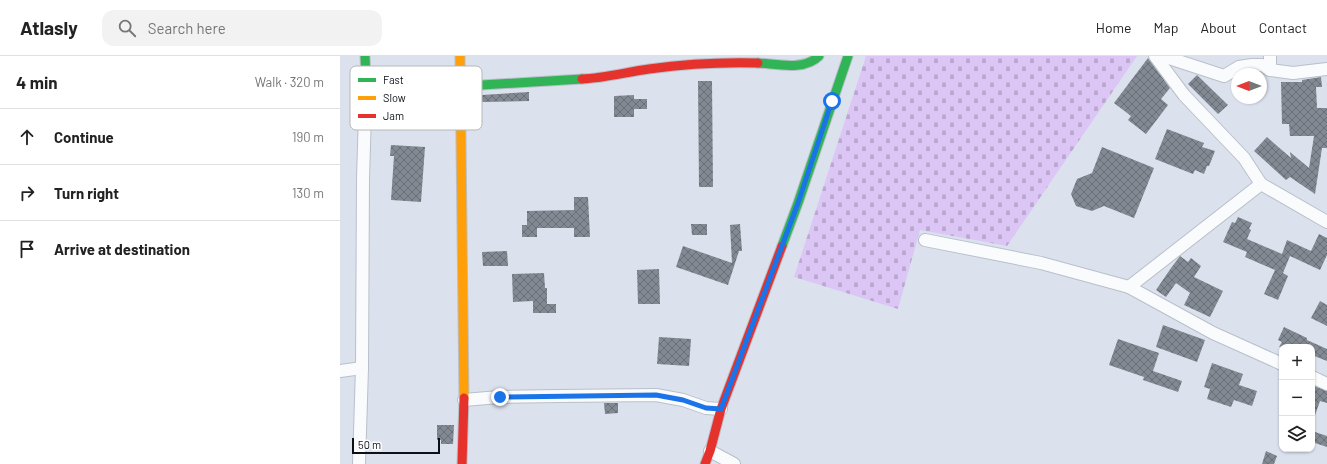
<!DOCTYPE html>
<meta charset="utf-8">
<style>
body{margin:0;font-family:Barlow,sans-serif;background:#f2f2f2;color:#222}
.controls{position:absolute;right:12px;bottom:12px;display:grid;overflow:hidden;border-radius:8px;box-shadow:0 1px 3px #0004}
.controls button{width:36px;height:36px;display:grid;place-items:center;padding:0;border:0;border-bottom:1px solid #e0e0e0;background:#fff;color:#222;font:20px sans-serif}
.compass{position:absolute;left:891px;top:12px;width:36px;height:36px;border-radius:50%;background:#fff;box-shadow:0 1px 3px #0004;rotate:270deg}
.scale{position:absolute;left:12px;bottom:10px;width:88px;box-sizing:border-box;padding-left:4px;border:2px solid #0c1017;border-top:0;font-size:11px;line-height:14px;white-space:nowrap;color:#0c1017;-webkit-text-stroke:3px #fff;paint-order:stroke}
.stop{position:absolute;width:12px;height:12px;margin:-9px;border:3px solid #1a73e8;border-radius:50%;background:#fff}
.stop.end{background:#1a73e8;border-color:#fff;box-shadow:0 1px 4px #0008}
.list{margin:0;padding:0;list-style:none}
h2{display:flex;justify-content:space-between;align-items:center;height:52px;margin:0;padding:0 16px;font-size:17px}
h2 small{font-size:13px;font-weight:400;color:#767676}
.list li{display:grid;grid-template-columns:26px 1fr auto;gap:12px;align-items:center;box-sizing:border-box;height:56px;padding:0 16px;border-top:1px solid #e0e0e0}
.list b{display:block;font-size:15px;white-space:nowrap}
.list em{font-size:13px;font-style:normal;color:#767676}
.icon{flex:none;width:22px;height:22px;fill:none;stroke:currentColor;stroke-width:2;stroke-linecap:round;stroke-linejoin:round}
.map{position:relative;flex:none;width:987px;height:408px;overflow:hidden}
header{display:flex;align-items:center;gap:24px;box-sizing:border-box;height:56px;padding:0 20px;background:#fff;border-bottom:1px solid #e0e0e0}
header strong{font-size:19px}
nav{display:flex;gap:22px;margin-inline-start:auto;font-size:14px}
.search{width:280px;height:36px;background:#f2f2f2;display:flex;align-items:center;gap:10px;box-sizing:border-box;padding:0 14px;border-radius:12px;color:#767676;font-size:15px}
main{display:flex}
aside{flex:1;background:#fff}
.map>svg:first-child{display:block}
.cemetery{fill:url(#cemetery-stones)}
.building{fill:url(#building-cross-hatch)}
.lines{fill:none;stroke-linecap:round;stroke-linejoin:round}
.street-casing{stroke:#babfc9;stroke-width:14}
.fast-casing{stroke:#babfc9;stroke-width:11}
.slow-casing{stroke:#babfc9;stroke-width:11}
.jam-casing{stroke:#babfc9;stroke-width:11}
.street{stroke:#fafbfc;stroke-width:12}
.fast{stroke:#30b455;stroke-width:9}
.slow{stroke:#ff9f0a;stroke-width:9}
.jam{stroke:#e5322d;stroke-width:9}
.route{stroke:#1a73e8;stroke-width:5}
.key{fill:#fff;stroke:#b6b7b9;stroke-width:1}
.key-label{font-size:11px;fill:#0c1017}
</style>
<header>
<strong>Atlasly</strong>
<div class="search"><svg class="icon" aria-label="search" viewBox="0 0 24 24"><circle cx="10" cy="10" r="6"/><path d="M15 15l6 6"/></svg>Search here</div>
<nav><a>Home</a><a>Map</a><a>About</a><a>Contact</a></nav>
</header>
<main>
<aside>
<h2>4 min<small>Walk · 320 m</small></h2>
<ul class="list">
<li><svg class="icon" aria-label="ahead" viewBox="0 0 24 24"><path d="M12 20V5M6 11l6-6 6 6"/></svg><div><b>Continue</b></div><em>190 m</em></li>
<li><svg class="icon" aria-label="right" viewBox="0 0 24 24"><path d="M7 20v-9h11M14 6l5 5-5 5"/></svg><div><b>Turn right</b></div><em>130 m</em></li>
<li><svg class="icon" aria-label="arrive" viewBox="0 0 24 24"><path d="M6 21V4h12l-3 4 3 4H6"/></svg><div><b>Arrive at destination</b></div></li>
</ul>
</aside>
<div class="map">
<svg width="987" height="408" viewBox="0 0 987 408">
<defs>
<pattern id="cemetery-stones" width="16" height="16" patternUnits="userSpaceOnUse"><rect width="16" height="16" fill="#dcc6f5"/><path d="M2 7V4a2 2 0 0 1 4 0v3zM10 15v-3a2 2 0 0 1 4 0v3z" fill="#bca9d1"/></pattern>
<pattern id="building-cross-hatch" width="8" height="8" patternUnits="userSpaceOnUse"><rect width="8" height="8" fill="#828992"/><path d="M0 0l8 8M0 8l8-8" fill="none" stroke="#696f76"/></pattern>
</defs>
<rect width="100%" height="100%" fill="#dbe2ee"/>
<path class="cemetery" d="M526,0H797L667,190L580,174L558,253L454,221Z"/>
<g class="building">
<path d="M808,2L830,32L821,43L828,49L806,78L788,64L791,60L774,47Z"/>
<path d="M857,19L888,49L878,58L848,28Z"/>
<path d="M981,21L982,31H976L977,52H987V92H982L975,138L950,121L946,124L914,95L927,81L951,102L950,96L969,112L974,80H950L949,68H942L941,26H962V24Z"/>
<path d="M358,25H372L373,131H359Z"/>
<path d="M189,36V45L142,46V39Z"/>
<path d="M294,39V43H307V53H294V61H274V40Z"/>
<path d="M827,73L864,87L862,91L875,95L869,110H867L864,118L855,114L853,118L815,103Z"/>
<path d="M51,89L85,91L81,146L51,144L54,100H50Z"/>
<path d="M762,91L814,112L794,162L764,150L752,155L736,150L731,138L737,123L752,117Z"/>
<path d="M234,141H248L250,181H234V172H197V181H182V169H187V155L234,154Z"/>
<path d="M898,161L912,167L909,173L911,174L907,183L942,198L947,184L971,195L979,178L987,182V199L980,214L950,200L943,217L948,220L938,244L924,238L935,214L905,201L907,196L883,186L892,166L895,167Z"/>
<path d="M351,168H367V179H352Z"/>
<path d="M400,168L402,195H399L388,229L336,211L343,190L392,207L390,169Z"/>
<path d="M167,195L168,210H143L142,196Z"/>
<path d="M840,200L848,206L851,202L861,210L854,221L883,235L870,261L844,249L850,237L836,227L826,241L816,234L831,212Z"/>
<path d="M319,213L320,248H298L297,214Z"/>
<path d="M204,217L205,232H207V248H216V257H193V245L173,246L172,218Z"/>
<path d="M980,245L987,249V270L971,262Z"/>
<path d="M823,269L865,284L857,306L816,291Z"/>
<path d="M944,271L967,282V284L987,293V305L972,299V291H939L942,286L938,284Z"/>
<path d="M319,281L351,283L349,310L317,308Z"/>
<path d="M778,283L819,297L813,315L842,325L838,336L803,324L804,321L769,309Z"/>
<path d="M872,307L903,318L899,329L917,335L912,350L894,344L891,351L867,343L870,333L864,331Z"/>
<path d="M972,329L987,335V347L980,345L974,362H972Z"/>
<path d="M264,347H278V357L265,358Z"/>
<path d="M97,369H114L113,388H101V384H97Z"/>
<path d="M972,375L987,380V391L972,386Z"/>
<path d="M926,395L937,400L934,408H922Z"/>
</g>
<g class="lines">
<g class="street-casing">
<g id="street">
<path d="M815,0L844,39L904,102L921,128L987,166"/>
<path d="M823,0L884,20L899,11L912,9H922L930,14L953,17L987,13"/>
<path d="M930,14V0"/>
<path d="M585,184L701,207L789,231L873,277L942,308"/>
<path d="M789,231L921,128"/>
<path d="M0,315L22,312"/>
<path d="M972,321L987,328"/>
<path d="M124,344L159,341L219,340L316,339L343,344L366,352L381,353"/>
<path d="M370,395L394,408"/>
<path d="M19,408L22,312L23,123L26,23"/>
</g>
</g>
<g class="fast-casing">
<g id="fast">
<path d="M25,0L26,23L93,32L242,23"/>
<path d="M418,7C437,8 464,15 479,0"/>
<path d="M442,190L458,147L508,0"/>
</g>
</g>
<g class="slow-casing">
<path id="slow" d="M120,0L124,342"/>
</g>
<g class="jam-casing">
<g id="jam">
<path d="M242,23C265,22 287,16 309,13C345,8 381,6 418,7"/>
<path d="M122,408L124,342"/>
<path d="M365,408L370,395L381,353L442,190"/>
</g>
</g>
<use href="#street" class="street"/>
<use href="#fast" class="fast"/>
<use href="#slow" class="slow"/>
<use href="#jam" class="jam"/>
</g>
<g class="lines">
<path class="route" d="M160,341L316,339L343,344L366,352L381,353L458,147L492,45"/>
</g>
<rect x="10" y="10" width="132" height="64" rx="6" class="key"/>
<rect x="18" y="22" width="18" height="4" fill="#30b455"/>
<rect x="18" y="40" width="18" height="4" fill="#ff9f0a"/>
<rect x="18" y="58" width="18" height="4" fill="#e5322d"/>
<g class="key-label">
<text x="43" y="28">Fast</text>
<text x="43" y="46">Slow</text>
<text x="43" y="64">Jam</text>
</g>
</svg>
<div class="controls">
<button>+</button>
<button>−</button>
<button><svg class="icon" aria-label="layers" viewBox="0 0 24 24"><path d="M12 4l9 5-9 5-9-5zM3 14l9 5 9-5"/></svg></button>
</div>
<svg class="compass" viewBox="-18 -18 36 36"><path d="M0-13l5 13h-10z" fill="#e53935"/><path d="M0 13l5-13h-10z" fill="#767676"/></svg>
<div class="scale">50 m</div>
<div class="stop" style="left:492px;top:45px"></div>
<div class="stop end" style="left:160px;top:341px"></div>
</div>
</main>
